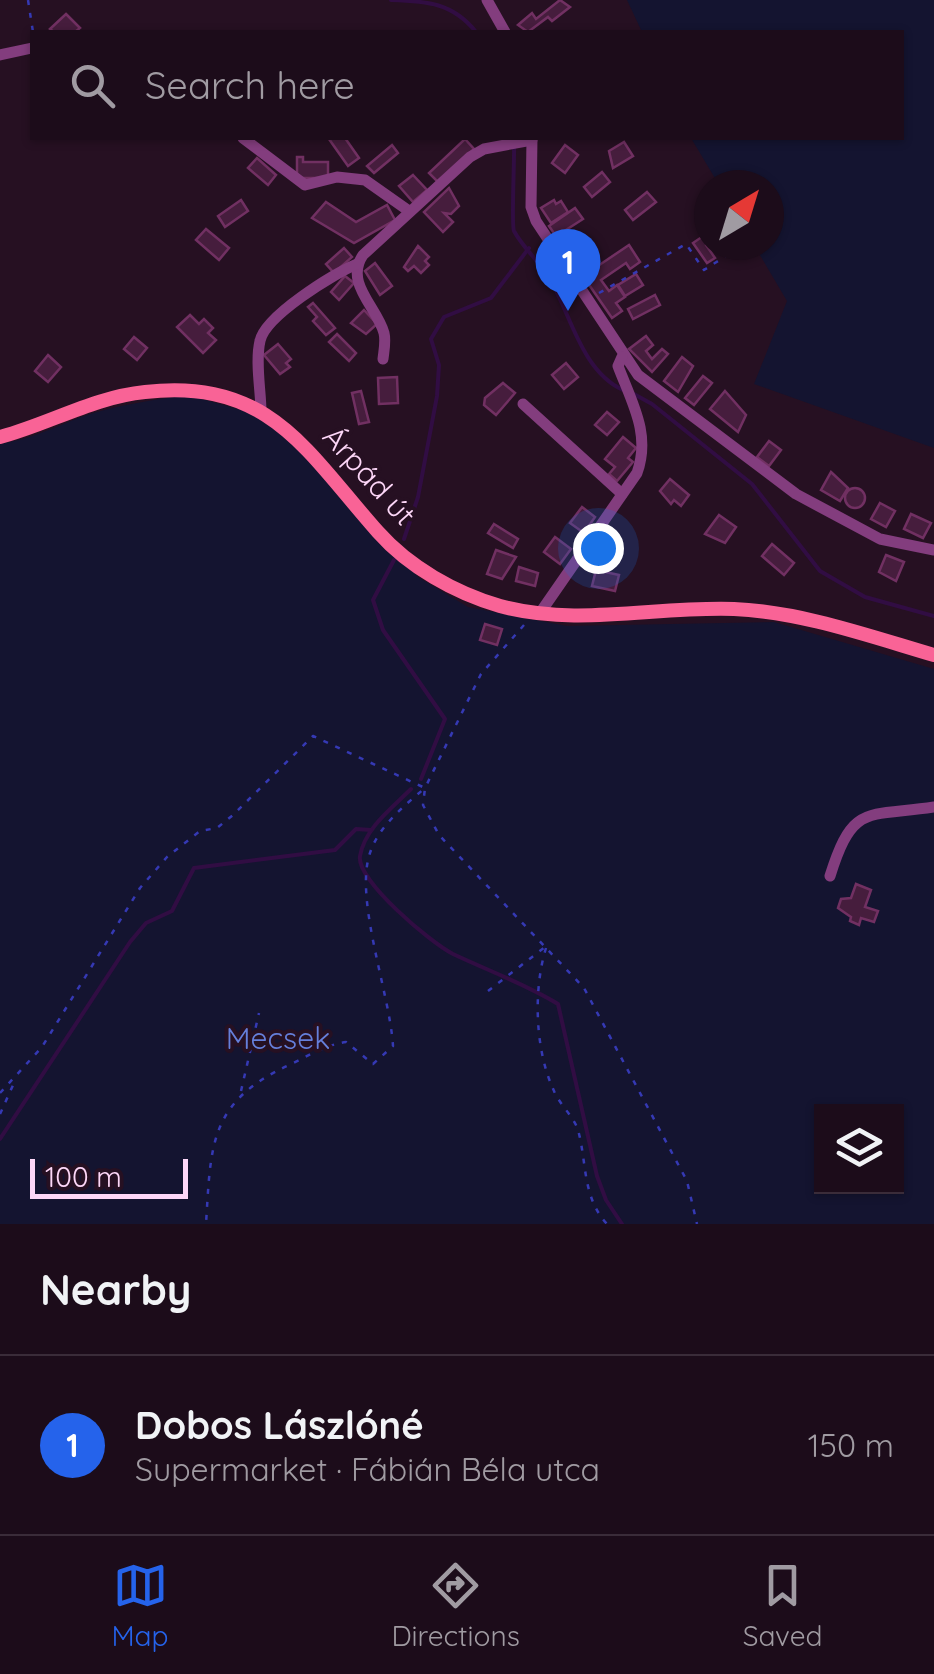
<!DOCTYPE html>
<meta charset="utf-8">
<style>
body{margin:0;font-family:Quicksand,sans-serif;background:#291a27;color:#f1f3f6}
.controls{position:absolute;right:30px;bottom:30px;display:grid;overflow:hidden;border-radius:0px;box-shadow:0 2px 8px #0004}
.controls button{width:90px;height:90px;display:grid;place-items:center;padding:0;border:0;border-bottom:2px solid #3a2c39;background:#1c0c1a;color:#f1f3f6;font:50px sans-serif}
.compass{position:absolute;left:694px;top:170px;width:90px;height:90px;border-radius:50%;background:#1c0c1a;box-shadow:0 2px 8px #0004;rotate:38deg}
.scale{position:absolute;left:30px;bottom:25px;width:158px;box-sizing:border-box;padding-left:10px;border:5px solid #fdd7f8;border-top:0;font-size:28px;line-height:35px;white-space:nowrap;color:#fdd7f8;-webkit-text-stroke:8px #261022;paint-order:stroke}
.you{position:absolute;left:598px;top:548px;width:35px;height:35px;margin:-25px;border:8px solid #fff;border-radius:50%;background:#1a73e8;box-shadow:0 0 0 15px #1a73e833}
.badge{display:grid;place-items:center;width:65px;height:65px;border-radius:50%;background:#2563eb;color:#fff;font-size:32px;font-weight:700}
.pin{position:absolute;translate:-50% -82px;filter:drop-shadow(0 2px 5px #0008)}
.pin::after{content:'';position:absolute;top:52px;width:35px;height:30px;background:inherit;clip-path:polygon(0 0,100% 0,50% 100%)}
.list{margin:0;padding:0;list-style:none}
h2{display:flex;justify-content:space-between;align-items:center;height:130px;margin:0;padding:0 40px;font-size:42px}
h2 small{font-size:32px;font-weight:400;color:#a09ba2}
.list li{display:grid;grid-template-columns:65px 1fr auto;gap:30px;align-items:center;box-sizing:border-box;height:180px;padding:0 40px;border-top:2px solid #3a2c39}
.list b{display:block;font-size:38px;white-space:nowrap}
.list p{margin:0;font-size:32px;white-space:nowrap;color:#a09ba2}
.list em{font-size:32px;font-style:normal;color:#a09ba2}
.icon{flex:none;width:55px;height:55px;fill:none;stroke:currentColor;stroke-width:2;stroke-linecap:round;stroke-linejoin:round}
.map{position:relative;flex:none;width:934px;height:1224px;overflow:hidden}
.search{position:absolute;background:#1c0c1a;box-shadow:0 2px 8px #0004;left:30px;right:30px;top:30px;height:110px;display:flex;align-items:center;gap:25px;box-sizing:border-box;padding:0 35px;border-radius:0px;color:#a09ba2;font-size:38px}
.sheet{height:310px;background:#1c0c1a}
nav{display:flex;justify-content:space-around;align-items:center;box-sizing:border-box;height:140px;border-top:2px solid #3a2c39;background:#1c0c1a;font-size:28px;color:#a09ba2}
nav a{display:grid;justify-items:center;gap:5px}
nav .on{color:#2563eb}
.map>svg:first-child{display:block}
.green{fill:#141430;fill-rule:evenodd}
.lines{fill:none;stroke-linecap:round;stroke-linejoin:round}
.stream{stroke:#310d43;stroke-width:4}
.building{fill:#461d3d;stroke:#713062;stroke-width:2.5}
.path{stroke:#3539b4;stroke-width:2.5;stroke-dasharray:5 8;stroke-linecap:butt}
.minor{stroke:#833d7e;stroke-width:11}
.major{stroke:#f96396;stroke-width:14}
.labels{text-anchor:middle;stroke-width:8;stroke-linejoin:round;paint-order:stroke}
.street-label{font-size:30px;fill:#fdd7f8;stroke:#261022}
.park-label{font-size:30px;fill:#657fdb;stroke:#261022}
</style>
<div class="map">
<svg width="934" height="1224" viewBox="0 0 934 1224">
<rect width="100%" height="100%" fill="#261022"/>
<g class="green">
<path d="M627,0H934V448L754,384L787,301L754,245H769V185H719L691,138H902V32H642Z"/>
<path d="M188,395L262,416L331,482L418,577L468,607L567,626L774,622L934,669V1224H0V444C30,439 53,428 81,417C116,405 153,400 188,395ZM822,1112H896V1186H822Z"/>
</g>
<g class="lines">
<g class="stream">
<path d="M391,0C427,1 453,3 476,32"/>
<path d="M514,138C515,154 511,225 514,231C523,248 541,263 551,281C571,316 582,371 623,390"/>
<path d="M632,393L652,404L752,484L820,571L865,597L934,616"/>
<path d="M404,539L418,497L437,396L439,365L431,339L444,317L491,298L529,248"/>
<path d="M394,560L373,600L383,630L445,719L421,779"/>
<path d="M411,789C392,808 365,828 360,856C356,880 431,943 453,954C489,971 523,983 558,1004L597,1176L606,1200L622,1224"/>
<path d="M0,1139L130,942L146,923L172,911L194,868L335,850L356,829L371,830"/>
</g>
</g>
<g class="building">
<path d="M560,0L570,7L552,21L548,17L528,32L518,25L532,13L536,19Z"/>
<path d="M66,14L80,28L75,32H54L50,29Z"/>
<path d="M345,138L359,158L348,166L329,139Z"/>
<path d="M465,139L474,149L438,182L429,173Z"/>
<path d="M624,142L633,156L613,168L609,151Z"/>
<path d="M392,145L398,153L374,173L367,166Z"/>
<path d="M565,145L578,155L565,173L552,163Z"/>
<path d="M297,157H303V162H328V178H297Z"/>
<path d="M257,158L276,175L268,185L248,168Z"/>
<path d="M602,172L610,182L592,197L584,187Z"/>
<path d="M413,175L427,190L413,202L399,186Z"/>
<path d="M449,188L459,206L451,214L444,213L453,222L443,232L424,212Z"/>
<path d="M647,192L656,202L633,220L625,210Z"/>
<path d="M241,200L248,211L225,227L218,216Z"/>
<path d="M554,200L556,204L561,201L568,212L551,223L541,208Z"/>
<path d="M326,202L356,222L387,205L395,220L354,243L312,218Z"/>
<path d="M575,208L583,219L566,230L586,249L572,259L549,226Z"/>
<path d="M206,229L229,248L219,260L196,240Z"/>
<path d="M709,232L706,245L715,258L707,263L693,243Z"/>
<path d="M629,245L640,262L630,269L626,263L601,280L609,291L617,285L625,297L616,303L622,311L612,318L583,276Z"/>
<path d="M418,246L429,257L425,261L429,265L421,273L414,266L408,271L404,267Z"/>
<path d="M344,248L352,257L334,273L326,264Z"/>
<path d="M375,263L392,286L380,295L365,271Z"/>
<path d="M636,274L643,285L625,296L618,285Z"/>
<path d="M345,276L354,283L339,300L331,292Z"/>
<path d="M655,295L660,305L633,319L628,309Z"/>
<path d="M313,303L335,328L326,335L313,321L317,317L308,307Z"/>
<path d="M364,310L377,324L366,334L351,323Z"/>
<path d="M190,315L199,324L204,319L213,328L208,333L216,340L203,353L177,327Z"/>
<path d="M337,334L356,353L349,361L329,342Z"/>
<path d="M646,336L653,345L646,351L652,359L662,349L668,354L652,372L629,349Z"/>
<path d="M134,337L147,348L137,360L124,349Z"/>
<path d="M278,344L291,359L286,363L290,367L280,374L264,355Z"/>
<path d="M48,355L61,367L48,382L35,371Z"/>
<path d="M682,357L693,366L678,392L664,381Z"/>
<path d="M566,363L578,377L564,389L552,375Z"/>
<path d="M703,376L712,383L694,405L685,398Z"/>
<path d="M397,377L398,403L379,404L378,378Z"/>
<path d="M503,383L515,393L496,415L484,405L485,398Z"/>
<path d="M361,391L369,422L359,424L352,393Z"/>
<path d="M725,391L746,415L738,432L710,409Z"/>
<path d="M607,412L619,422L607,435L595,425Z"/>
<path d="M623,437L636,448L628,458L633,462L617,481L609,474L615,467L605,459Z"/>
<path d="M769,441L781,450L769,466L757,457Z"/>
<path d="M831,472L848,488L840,501L821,490Z"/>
<path d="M670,479L689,495L681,506L674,500L671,504L660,491Z"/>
<circle cx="855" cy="498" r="10"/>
<path d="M880,503L895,511L886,527L871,519Z"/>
<path d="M582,507L595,517L584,533L570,523Z"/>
<path d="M911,514L931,523L923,538L904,529Z"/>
<path d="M719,515L736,527L725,543L705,534Z"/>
<path d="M494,524L518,539L513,548L488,533Z"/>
<path d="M555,537L571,549L560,564L544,552Z"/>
<path d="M772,544L794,563L784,575L762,556Z"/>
<path d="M496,550L516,557L502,579L487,574Z"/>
<path d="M886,555L904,562L896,581L879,572Z"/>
<path d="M519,567L538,573L535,586L516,581Z"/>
<path d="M596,570L619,575L615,591L592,586Z"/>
<path d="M485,624L502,629L497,645L480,640Z"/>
<path d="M856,884L871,890L865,907L878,911L874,922L861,918L859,925L850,921L851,917L838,908L841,899L851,898Z"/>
</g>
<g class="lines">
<g class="path">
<path d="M28,0L33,32"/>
<path d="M769,209V213"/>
<path d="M599,293L686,244L704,270L743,245"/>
<path d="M524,625L481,674L425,788L423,805L439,835L584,988L687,1181L697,1224"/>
<path d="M546,948C533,990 535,1051 554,1091C560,1105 574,1117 578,1130C587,1162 582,1197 607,1224"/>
<path d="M488,991L545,947"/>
<path d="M241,1091L259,1013"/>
<path d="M0,1093L42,1047L140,888L167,857L200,831L217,828L233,815L313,736L425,788C405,805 378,827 370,853C354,899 390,994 393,1046L373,1064L346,1042C325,1045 308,1056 289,1065C209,1102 211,1144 206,1224"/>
<path d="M0,1114L14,1083"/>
</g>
<g class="minor">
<path d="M487,0L505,32"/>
<path d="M0,55L32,48"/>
<path d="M243,138L305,185L337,177L365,180L409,211"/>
<path d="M532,138L531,207L536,221L638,375L796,494L880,539L934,550"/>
<path d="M383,359C384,350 386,341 384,333C377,307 344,283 363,255L470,157L484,149L532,140"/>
<path d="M523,404L622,494"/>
<path d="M261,412C261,391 255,362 260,341C265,316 333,274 357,264"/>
<path d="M540,613L637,473C651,434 632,403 618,366L622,357"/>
<path d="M830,876C853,803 866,817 934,807"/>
</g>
<path class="major" d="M0,437C49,424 94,397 145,392C270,378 306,451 378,532C409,567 455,593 500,606C577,627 656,606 734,609C802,612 869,636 934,655"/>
</g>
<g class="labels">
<g class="street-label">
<text transform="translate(369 476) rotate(48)" y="10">Árpád út</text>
</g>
<g class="park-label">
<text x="278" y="1049">Mecsek</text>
</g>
</g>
</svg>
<div class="controls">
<button><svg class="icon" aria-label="layers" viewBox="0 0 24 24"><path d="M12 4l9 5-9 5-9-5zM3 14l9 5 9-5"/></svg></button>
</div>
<svg class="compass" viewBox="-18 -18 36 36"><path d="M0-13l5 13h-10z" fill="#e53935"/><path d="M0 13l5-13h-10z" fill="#a09ba2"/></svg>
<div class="scale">100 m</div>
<div class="you"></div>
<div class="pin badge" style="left:568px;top:311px">1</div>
<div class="search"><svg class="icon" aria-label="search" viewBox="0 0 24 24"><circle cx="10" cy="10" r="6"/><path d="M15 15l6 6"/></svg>Search here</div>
</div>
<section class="sheet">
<h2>Nearby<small></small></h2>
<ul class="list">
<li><span class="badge">1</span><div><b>Dobos Lászlóné</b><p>Supermarket · Fábián Béla utca</p></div><em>150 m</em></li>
</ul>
</section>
<nav>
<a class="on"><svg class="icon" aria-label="map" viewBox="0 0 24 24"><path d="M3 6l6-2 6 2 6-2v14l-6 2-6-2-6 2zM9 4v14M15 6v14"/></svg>Map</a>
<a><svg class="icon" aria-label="directions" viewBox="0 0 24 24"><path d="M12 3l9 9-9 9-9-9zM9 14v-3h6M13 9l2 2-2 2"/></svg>Directions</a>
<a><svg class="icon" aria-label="saved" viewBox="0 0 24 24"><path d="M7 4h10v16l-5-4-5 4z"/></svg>Saved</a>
</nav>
